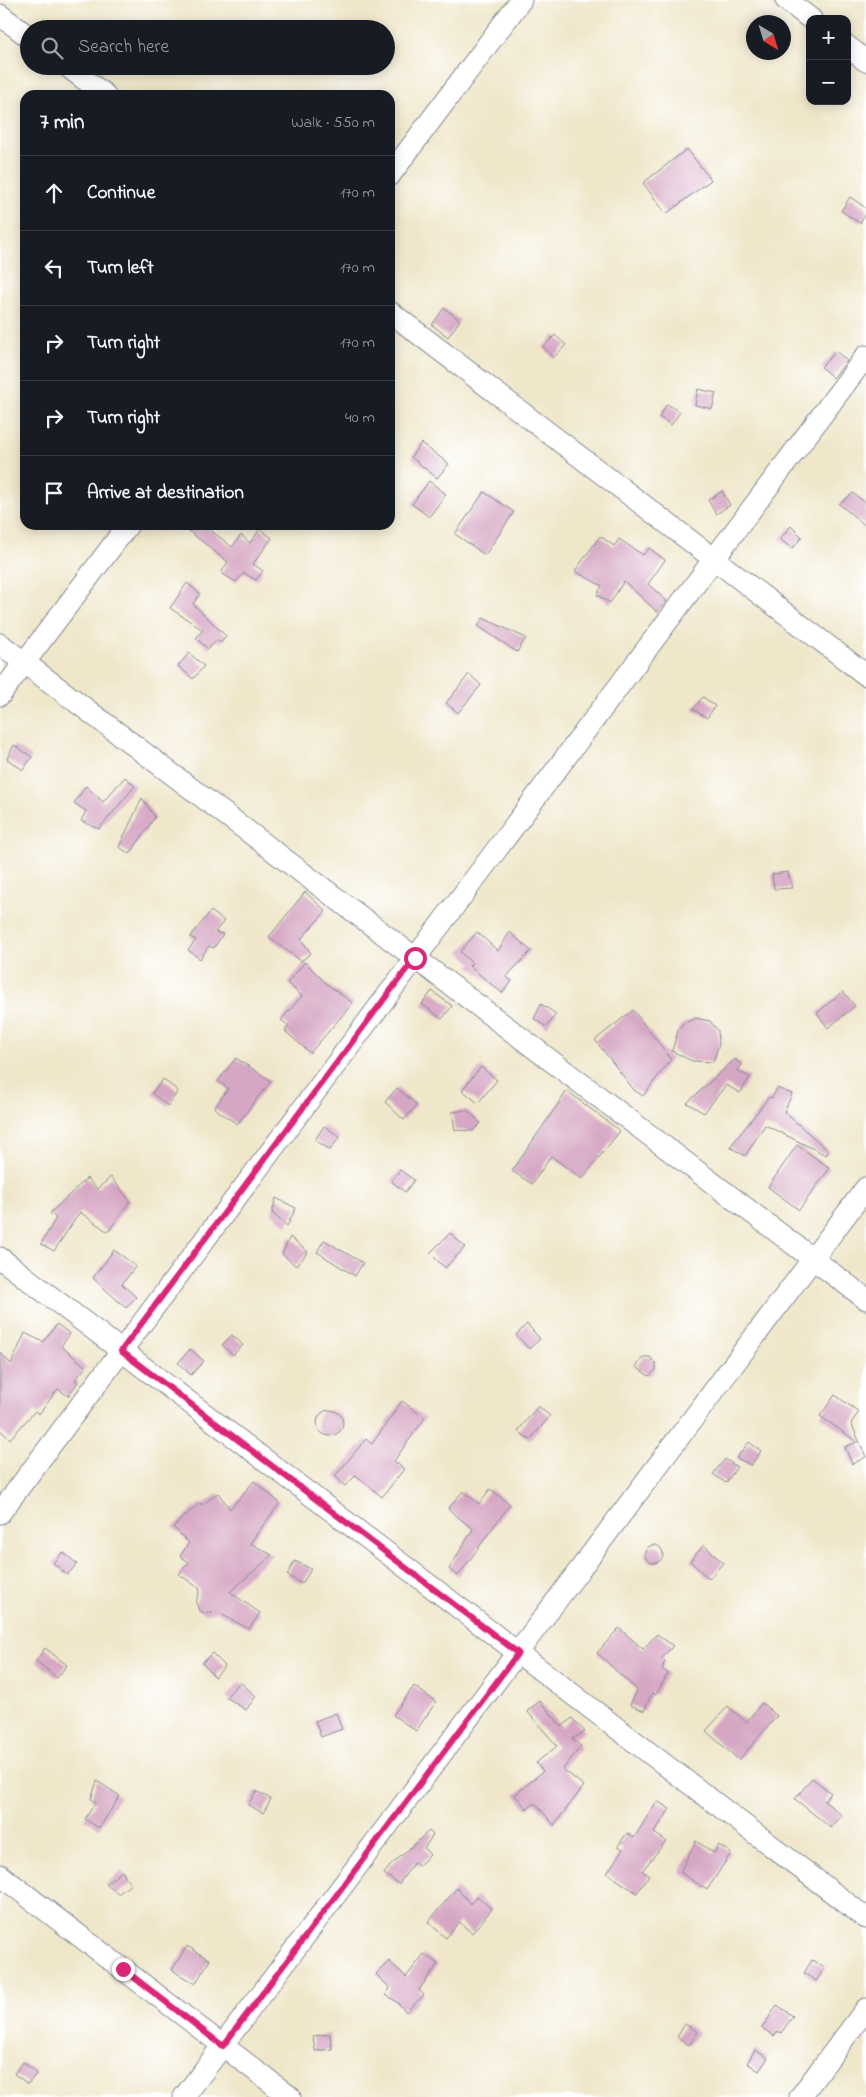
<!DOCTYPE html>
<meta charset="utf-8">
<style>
body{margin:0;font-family:"Indie Flower",sans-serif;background:#20242c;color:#f1f3f6}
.controls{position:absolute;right:15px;top:15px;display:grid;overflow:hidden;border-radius:10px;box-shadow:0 2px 12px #0003}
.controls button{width:45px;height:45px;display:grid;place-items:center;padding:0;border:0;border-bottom:1px solid #363941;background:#171b24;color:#f1f3f6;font:25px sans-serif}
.compass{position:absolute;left:746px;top:15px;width:45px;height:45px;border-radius:50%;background:#171b24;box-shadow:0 2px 12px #0003;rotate:142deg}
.stop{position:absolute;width:15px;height:15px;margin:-11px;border:4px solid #db2777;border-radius:50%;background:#fff}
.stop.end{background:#db2777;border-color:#fff;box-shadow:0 1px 5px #0008}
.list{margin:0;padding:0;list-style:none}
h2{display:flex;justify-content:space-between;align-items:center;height:65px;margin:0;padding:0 20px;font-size:21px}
h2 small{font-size:16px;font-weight:400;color:#9ea1a6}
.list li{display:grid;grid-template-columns:32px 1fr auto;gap:15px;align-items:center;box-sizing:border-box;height:75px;padding:0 20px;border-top:1px solid #363941}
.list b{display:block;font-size:19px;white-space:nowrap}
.list em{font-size:16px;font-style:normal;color:#9ea1a6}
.icon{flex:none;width:28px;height:28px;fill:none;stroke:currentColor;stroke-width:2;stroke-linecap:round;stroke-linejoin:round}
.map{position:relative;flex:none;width:866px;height:2097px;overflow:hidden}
.search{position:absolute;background:#171b24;box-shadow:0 2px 12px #0003;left:20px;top:20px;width:375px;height:55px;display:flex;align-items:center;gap:12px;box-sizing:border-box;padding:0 18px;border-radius:28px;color:#9ea1a6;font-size:19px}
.panel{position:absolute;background:#171b24;box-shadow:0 2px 12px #0003;left:20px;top:90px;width:375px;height:440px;border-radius:15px}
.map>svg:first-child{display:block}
.building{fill:#d6a7c4}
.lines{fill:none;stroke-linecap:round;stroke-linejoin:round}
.minor-casing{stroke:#868b94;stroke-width:23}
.minor{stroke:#fff;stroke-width:21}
.route{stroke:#db2777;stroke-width:6}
</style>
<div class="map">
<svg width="866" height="2097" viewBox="0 0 866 2097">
<rect width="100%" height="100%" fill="#fff"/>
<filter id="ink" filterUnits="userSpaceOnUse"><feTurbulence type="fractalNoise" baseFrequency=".02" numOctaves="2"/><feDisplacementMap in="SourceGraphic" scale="10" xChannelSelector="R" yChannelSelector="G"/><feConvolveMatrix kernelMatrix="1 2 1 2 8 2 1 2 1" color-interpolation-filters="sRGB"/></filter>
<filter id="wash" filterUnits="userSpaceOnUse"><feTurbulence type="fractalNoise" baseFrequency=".0096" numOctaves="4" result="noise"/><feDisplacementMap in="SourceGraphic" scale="20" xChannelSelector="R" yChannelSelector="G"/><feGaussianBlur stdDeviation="1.12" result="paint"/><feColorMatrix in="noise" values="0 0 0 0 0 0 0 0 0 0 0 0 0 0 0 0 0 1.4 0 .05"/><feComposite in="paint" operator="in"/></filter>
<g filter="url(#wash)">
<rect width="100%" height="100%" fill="#f0e7cb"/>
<g id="blocks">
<g class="building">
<path d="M687,149L711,180L666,214L643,183Z"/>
<path d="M850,197L866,208V214L860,223L841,211Z"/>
<path d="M444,308L460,320L448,337L432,325Z"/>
<path d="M555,335L566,345L553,358L543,347Z"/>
<path d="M836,351L847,361L833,378L821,367Z"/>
<path d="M698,389L716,393L712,409L695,405Z"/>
<path d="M667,404L680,412L671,425L659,417Z"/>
<path d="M421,443L449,464L437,478L411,457Z"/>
<path d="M429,481L446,494L429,517L412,504Z"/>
<path d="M722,491L730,505L716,514L708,500Z"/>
<path d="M484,492L514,512L485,555L455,534Z"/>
<path d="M853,493L866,503V526L839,504Z"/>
<path d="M181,525H204L232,547L241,535L250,543L260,529L272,538L253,564L263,571L256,580L244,573L236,582L221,573L228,562Z"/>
<path d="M791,526L802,537L792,549L780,539Z"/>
<path d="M600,536L614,546L619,539L643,555L649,548L665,560L648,584L667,601L657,612L624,581L610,603L597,595L602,586L575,571Z"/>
<path d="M187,583L200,594L193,604L226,636L221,643L217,640L208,649L196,638L203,630L170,608Z"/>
<path d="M483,618L526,638L517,652L478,626Z"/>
<path d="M189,653L204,666L193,679L178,666Z"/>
<path d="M469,674L481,685L458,713L446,703Z"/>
<path d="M703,697L715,706L707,718L693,709Z"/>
<path d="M14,745L32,757L23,770L7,759Z"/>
<path d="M125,777L135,786L99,829L81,821L86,811L74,803L86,786L103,802Z"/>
<path d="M142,798L155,817L130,854L119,847Z"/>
<path d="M788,872L792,888L774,889L772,874Z"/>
<path d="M305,892L326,911L301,939L311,953L301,961L269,937Z"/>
<path d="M211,911L224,921L215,932L223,934L214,948L209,946L200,959L188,950L196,940L190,937Z"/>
<path d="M477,932L498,951L510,932L531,951L506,977L512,981L502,993L469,966L472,963L460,952Z"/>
<path d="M305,962L328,985L353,1003L310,1053L285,1031L289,1026L281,1020L302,996L287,983Z"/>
<path d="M432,991L452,1006L442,1019L422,1004Z"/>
<path d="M843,991L855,1006L828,1028L817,1013Z"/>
<path d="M541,1004L556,1014L547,1027L534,1019Z"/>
<path d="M633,1010L671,1059L643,1096L634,1090L595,1040Z"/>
<path d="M696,1018L710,1021L718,1031L719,1044L713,1062L692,1061L672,1051L678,1030L682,1024Z"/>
<path d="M236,1058L271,1081L237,1124L214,1108L228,1089L218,1081Z"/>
<path d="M735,1059L742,1065L737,1071L750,1077L740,1093L726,1085L704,1113L687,1103Z"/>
<path d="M481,1067L497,1080L478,1103L462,1090Z"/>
<path d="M163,1079L178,1091L168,1106L152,1093Z"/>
<path d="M397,1088L417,1105L404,1120L385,1102Z"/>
<path d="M777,1088L792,1094L784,1112L829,1151L826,1155L765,1125L745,1156L730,1147L769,1097L772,1098Z"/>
<path d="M567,1091L620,1131L582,1179L551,1156L532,1184L512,1171Z"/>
<path d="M467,1110L481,1123L473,1131L455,1130L452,1112Z"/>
<path d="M324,1126L340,1137L330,1150L315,1140Z"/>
<path d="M797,1145L830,1168L799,1210L768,1187Z"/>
<path d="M400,1170L414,1180L405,1192L391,1181Z"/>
<path d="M111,1177L130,1201L108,1232L80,1212L54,1251L41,1244L56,1218L50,1213L87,1178L97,1189Z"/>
<path d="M276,1198L296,1208L287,1226L272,1213Z"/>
<path d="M450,1233L465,1247L445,1268L430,1253Z"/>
<path d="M290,1237L308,1252L296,1266L282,1254Z"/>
<path d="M324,1240L363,1263L355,1276L317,1252Z"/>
<path d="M114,1250L136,1266L122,1284L136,1297L126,1308L93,1278Z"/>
<path d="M57,1324L70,1334L61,1346L86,1367L75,1380L78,1382L68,1396L58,1389L39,1414L35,1411L10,1439L0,1430V1352L11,1364L25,1333L43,1342Z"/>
<path d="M527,1324L540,1339L529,1349L516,1335Z"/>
<path d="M232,1335L243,1345L233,1355L222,1345Z"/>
<path d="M190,1349L204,1361L191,1375L178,1363Z"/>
<path d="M643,1357H650L656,1364V1370L649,1376L636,1367Z"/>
<path d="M835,1395L859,1412L851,1423L866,1457L852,1464L845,1447L857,1442L820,1416Z"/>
<path d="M402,1401L425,1418L394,1461L404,1469L382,1497L356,1475L345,1486L335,1476L366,1439L372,1444Z"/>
<path d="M538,1406L550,1416L530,1440L518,1431Z"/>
<circle cx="330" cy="1423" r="13"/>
<path d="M749,1442L761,1451L751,1465L736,1458Z"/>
<path d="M725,1459L737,1467L726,1483L713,1474Z"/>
<path d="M254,1481L280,1503L250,1543L272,1555L230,1592L260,1613L249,1629L217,1612L205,1614L199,1610L196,1603L200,1589L179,1574L189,1562L180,1556L189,1543L173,1527L200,1503L202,1505L218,1493L230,1509Z"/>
<path d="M490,1489L510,1504L458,1576L449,1569L473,1529L448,1509L463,1491L479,1504Z"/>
<path d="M704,1545L723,1563L709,1579L690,1561Z"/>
<circle cx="654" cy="1554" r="9"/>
<path d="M63,1552L77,1564L67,1575L53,1563Z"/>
<path d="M295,1561L311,1569L302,1584L287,1575Z"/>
<path d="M619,1628L643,1649L657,1634L673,1646L661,1659L665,1661L662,1669L668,1673L656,1695L652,1693L644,1711L630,1705L637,1690L597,1653Z"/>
<path d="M45,1648L67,1665L57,1678L36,1661Z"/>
<path d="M212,1653L225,1666L215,1677L202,1663Z"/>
<path d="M240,1682L256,1696L246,1710L226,1697Z"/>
<path d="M414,1686L436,1702L416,1731L393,1715Z"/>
<path d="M540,1701L562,1727L572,1718L585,1732L572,1739L581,1746L563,1769L584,1786L554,1825L535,1803L527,1809L515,1795L543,1771L536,1763L557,1746L527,1711Z"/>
<path d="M762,1703L777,1716L739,1760L706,1731L728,1706L746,1722Z"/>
<path d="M336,1713L342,1729L321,1737L315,1721Z"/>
<path d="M812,1778L831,1793L824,1801L842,1815L831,1828L795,1799Z"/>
<path d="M97,1781L120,1796L99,1828L85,1819L96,1802L91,1799Z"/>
<path d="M256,1791L271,1799L263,1813L248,1805Z"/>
<path d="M657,1801L670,1809L654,1833L666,1841L642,1871L649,1875L637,1893L607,1873L623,1849L618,1846L627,1833L634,1838Z"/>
<path d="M429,1831L433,1835L424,1848L430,1855L418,1866L414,1862L399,1884L384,1874L390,1866Z"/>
<path d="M696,1841L714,1853L719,1845L731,1853L707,1890L680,1872Z"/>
<path d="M122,1871L131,1884L118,1894L106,1884Z"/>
<path d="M457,1888L470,1904L477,1896L492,1909L472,1933L459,1922L446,1938L428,1922Z"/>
<path d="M187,1946L210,1960L195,1984L172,1970Z"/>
<path d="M424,1954L438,1964L419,1990L424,1995L406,2012L397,2002L386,1995L390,1988L376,1974L389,1961L406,1977Z"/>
<path d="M812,1960L825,1968L816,1981L804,1973Z"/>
<path d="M777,2005L793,2016L781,2033L778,2031L774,2036L762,2028Z"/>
<path d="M685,2024L698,2032L689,2045L677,2037Z"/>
<path d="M330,2034L332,2049L315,2051L313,2036Z"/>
<path d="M755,2050L768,2058L759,2071L747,2063Z"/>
<path d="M23,2062L37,2073L28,2084L14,2074Z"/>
</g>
</g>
</g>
<g filter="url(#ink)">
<use href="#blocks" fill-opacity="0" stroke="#868b94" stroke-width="1"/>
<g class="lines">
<g class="minor-casing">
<g id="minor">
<path d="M786,0L811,19"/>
<path d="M0,15L29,37"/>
<path d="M847,46L866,61"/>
<path d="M67,66L105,95"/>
<path d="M390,175L521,0"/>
<path d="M390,312L866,675"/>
<path d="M0,644L866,1299"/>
<path d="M0,695L128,525"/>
<path d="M0,1258L866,1918"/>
<path d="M0,1513L866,356"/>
<path d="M0,1875L290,2097"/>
<path d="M184,2097L866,1188"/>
<path d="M800,2097L866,2009"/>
</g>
</g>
<use href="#minor" class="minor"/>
</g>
</g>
<g class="lines" filter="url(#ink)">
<path class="route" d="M123,1969L223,2046L518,1653L121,1351L415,958"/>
</g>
</svg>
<div class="controls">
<button>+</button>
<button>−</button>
</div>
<svg class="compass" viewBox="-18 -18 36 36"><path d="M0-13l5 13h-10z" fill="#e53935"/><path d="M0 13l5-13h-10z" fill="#9ea1a6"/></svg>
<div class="stop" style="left:415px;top:958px"></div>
<div class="stop end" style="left:123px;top:1969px"></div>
<div class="search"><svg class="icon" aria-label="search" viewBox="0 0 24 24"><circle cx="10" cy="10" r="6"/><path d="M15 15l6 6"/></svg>Search here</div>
<section class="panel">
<h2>7 min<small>Walk · 550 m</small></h2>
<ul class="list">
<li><svg class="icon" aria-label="ahead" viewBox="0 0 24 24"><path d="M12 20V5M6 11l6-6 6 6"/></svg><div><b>Continue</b></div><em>170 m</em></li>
<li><svg class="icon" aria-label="left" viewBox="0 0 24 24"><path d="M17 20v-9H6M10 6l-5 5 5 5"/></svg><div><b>Turn left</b></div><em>170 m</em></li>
<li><svg class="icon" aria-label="right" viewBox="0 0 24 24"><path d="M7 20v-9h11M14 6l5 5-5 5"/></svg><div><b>Turn right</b></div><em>170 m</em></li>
<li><svg class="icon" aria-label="right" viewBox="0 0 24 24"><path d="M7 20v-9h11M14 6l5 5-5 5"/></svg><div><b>Turn right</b></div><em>40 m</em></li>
<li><svg class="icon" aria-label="arrive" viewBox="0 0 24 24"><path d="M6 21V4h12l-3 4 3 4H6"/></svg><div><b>Arrive at destination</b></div></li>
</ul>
</section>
</div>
